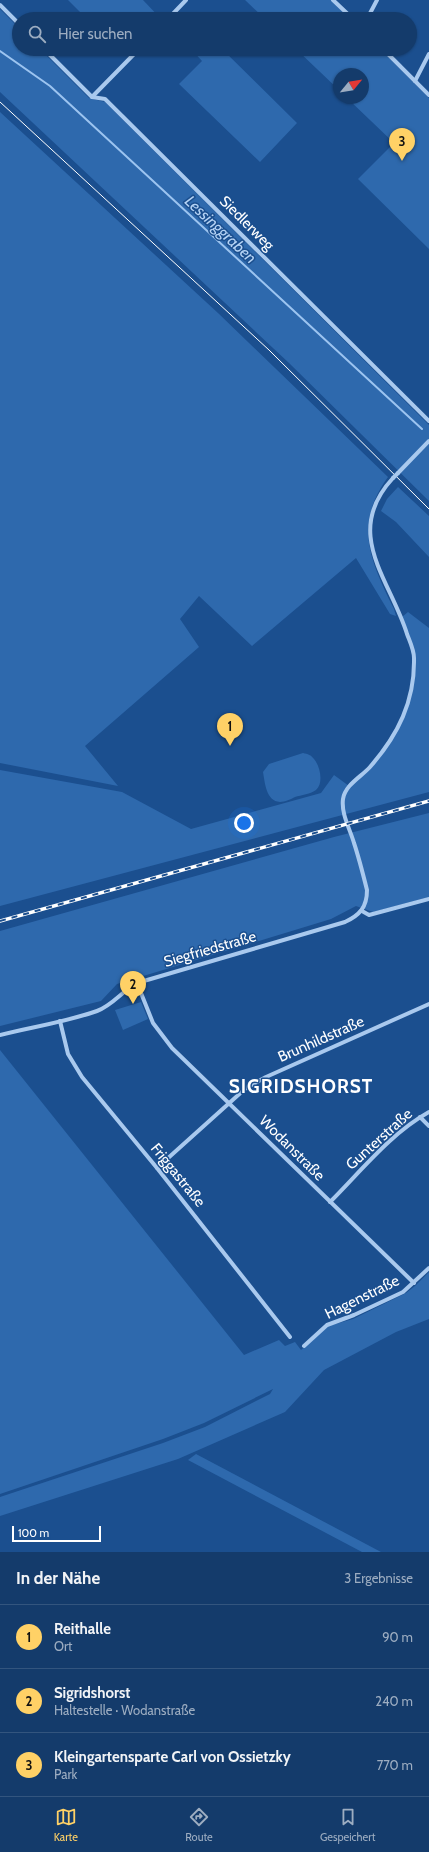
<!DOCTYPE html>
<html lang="de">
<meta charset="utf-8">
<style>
body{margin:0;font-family:Cabin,sans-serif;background:#214673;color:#f1f3f6}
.compass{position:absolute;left:333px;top:68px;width:36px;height:36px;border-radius:50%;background:#143b6b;box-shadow:0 1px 3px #0004;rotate:60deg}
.scale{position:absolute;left:12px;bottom:10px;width:89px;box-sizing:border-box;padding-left:4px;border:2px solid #fff;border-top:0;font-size:11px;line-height:14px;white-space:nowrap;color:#fff;-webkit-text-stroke:3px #1b4f8f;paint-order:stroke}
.you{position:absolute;left:244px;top:823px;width:14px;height:14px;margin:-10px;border:3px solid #fff;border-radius:50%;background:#1a73e8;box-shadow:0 0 0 6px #1a73e833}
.badge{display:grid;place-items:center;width:26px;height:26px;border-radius:50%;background:#ffd166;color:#111;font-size:13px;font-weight:700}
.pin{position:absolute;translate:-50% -33px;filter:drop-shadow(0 1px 2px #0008)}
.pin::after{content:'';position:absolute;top:21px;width:14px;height:12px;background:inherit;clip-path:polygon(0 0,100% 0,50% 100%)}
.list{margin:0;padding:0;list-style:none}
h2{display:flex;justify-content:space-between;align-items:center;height:52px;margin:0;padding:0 16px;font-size:17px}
h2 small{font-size:13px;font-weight:400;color:#9dadc1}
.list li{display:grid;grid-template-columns:26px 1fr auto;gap:12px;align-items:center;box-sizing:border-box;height:64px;padding:0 16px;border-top:1px solid #33557e}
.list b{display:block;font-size:15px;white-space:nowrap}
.list p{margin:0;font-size:13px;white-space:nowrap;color:#9dadc1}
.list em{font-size:13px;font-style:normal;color:#9dadc1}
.icon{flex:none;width:22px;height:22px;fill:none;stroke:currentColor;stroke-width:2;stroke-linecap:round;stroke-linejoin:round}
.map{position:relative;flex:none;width:429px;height:1552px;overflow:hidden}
.search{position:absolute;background:#143b6b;box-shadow:0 1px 3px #0004;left:12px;right:12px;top:12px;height:44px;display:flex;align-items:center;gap:10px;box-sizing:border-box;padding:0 14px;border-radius:22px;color:#9dadc1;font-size:15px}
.sheet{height:244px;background:#143b6b}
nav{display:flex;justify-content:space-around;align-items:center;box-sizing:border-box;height:56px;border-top:1px solid #33557e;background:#143b6b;font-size:11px;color:#9dadc1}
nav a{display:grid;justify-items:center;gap:2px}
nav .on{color:#ffd166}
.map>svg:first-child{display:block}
.green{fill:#2e69ad}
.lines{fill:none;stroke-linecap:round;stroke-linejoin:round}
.stream{stroke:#9cc4f0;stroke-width:2}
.minor{stroke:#a9c9ee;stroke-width:4}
.tram{stroke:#fff;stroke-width:1}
.rail-casing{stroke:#fff;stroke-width:3.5}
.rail{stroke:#1b4f8f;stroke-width:2;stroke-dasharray:6;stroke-linecap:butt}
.minor-bridge{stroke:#a9c9ee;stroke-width:4}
.labels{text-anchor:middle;stroke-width:3;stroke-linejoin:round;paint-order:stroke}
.street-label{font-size:15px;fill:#fff;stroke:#1b4f8f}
.water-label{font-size:16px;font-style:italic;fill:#b5d3f5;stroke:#1b4f8f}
.district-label{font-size:19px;font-weight:bold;letter-spacing:1px;fill:#fff;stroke:#1b4f8f}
</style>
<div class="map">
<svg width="429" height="1552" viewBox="0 0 429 1552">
<rect width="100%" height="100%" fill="#1b4f8f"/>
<g class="green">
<path d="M68,0H143L161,19H87Z"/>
<path d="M245,0H331L350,19H265Z"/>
<path d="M0,9L19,28V49H40L89,98L105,102L429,425V501L289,363L0,92Z"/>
<path d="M191,49H222L297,123L260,162L179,84L202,61Z"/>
<path d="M296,49H380L429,98V249L358,179L394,143L347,98H363V74H339V90Z"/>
<path d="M0,112L218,313L388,477C353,525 371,562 394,609L396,616L390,614L356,558L252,646L199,596L180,619L199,647L85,746L118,786L0,763Z"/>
<path d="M398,487L429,516V557L396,522L381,511L387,499Z"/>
<path d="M408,612L429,628V792L0,906V770L122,792L191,829L321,793L334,775L349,786L369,768L404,717L412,687L414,656L402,617Z"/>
<path d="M303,753C308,754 311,755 314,759C320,766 324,783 316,790C311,794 301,795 295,797C291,799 285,802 280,802C266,801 265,783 263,772L269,764Z"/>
<path d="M429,813V897L373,912L356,906L331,919L117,984L101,1001L0,1026V931L334,837Z"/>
<path d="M141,1002L148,1019L123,1030L115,1010Z"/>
<path d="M0,1050L244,1355L279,1340L285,1346L295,1342L301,1350L328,1326L353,1319L406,1293L415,1286L429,1272V1319L396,1332L324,1370L285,1412L178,1459L0,1516V1497L163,1443L205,1427L270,1394L273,1389L204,1423L163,1439L0,1494Z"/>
<path d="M196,1454L381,1552H362L188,1460Z"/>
</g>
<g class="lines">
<path class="stream" d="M0,51L50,86L422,429"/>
<g class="minor">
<path d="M333,0L353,19"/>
<path d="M0,5L19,24"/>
<path d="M168,19L186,0"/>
<path d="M367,19L377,0"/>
<path d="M44,49L92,97L105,99L429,421"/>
<path d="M383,49L429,95"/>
<path d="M415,81L429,54"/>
<path d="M92,97L139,49"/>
<path d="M398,473L429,441"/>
<path d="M362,911L369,915L429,899"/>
<path d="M137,983L153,1023L172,1048L414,1283"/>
<path d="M60,1021L68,1054L82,1077L157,1168L290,1337"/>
<path d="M0,1035C32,1027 66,1022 97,1011C113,1005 122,991 137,983L345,922C360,915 367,907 367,890C363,874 359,858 354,843C350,829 341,814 343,799C345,785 361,777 370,767C398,735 415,701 414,658C414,650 410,642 407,634C390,579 342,533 393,478"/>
<path d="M420,1117L429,1126"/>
<path d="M157,1168L246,1088L266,1077L429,1004"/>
<path d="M330,1202C361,1171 391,1133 429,1112"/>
<path d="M304,1346L327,1325L354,1315L403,1292L429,1268"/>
</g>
<path class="tram" d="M0,102L269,350L429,509"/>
<g class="rail-casing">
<path id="rail" d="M0,921L429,801"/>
</g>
<use href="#rail" class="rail"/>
<path class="minor-bridge" d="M393,478L398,473"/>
</g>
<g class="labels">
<g class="street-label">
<text transform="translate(247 223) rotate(45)" y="5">Siedlerweg</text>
<text transform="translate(210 949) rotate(-16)" y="5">Siegfriedstraße</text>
<text transform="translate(321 1039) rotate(-24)" y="5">Brunhildstraße</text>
<text transform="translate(379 1139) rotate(-42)" y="5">Gunterstraße</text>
<text transform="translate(292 1148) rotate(45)" y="5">Wodanstraße</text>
<text transform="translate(178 1175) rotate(51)" y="5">Friggastraße</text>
<text transform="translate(362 1297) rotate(-26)" y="5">Hagenstraße</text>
</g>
<g class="water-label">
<text transform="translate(221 229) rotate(43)" y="6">Lessinggraben</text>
</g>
<g class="district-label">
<text x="301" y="1093">SIGRIDSHORST</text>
</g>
</g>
</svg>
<svg class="compass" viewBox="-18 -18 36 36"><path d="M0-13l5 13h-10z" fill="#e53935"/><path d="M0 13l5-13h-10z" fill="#9dadc1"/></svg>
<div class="scale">100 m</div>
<div class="you"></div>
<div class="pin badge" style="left:230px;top:746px">1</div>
<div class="pin badge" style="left:133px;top:1004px">2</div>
<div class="pin badge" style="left:402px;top:161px">3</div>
<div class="search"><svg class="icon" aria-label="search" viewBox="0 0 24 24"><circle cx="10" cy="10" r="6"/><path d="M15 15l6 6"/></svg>Hier suchen</div>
</div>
<section class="sheet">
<h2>In der Nähe<small>3 Ergebnisse</small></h2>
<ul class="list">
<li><span class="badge">1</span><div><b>Reithalle</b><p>Ort</p></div><em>90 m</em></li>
<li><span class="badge">2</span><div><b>Sigridshorst</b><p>Haltestelle · Wodanstraße</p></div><em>240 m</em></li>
<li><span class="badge">3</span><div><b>Kleingartensparte Carl von Ossietzky</b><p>Park</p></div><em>770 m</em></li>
</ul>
</section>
<nav>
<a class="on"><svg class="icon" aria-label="map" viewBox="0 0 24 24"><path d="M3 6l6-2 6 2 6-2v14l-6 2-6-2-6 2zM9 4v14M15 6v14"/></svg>Karte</a>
<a><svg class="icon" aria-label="directions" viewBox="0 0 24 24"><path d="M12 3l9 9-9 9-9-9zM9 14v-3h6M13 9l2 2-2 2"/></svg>Route</a>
<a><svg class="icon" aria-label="saved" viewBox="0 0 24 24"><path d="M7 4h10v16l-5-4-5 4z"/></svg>Gespeichert</a>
</nav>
